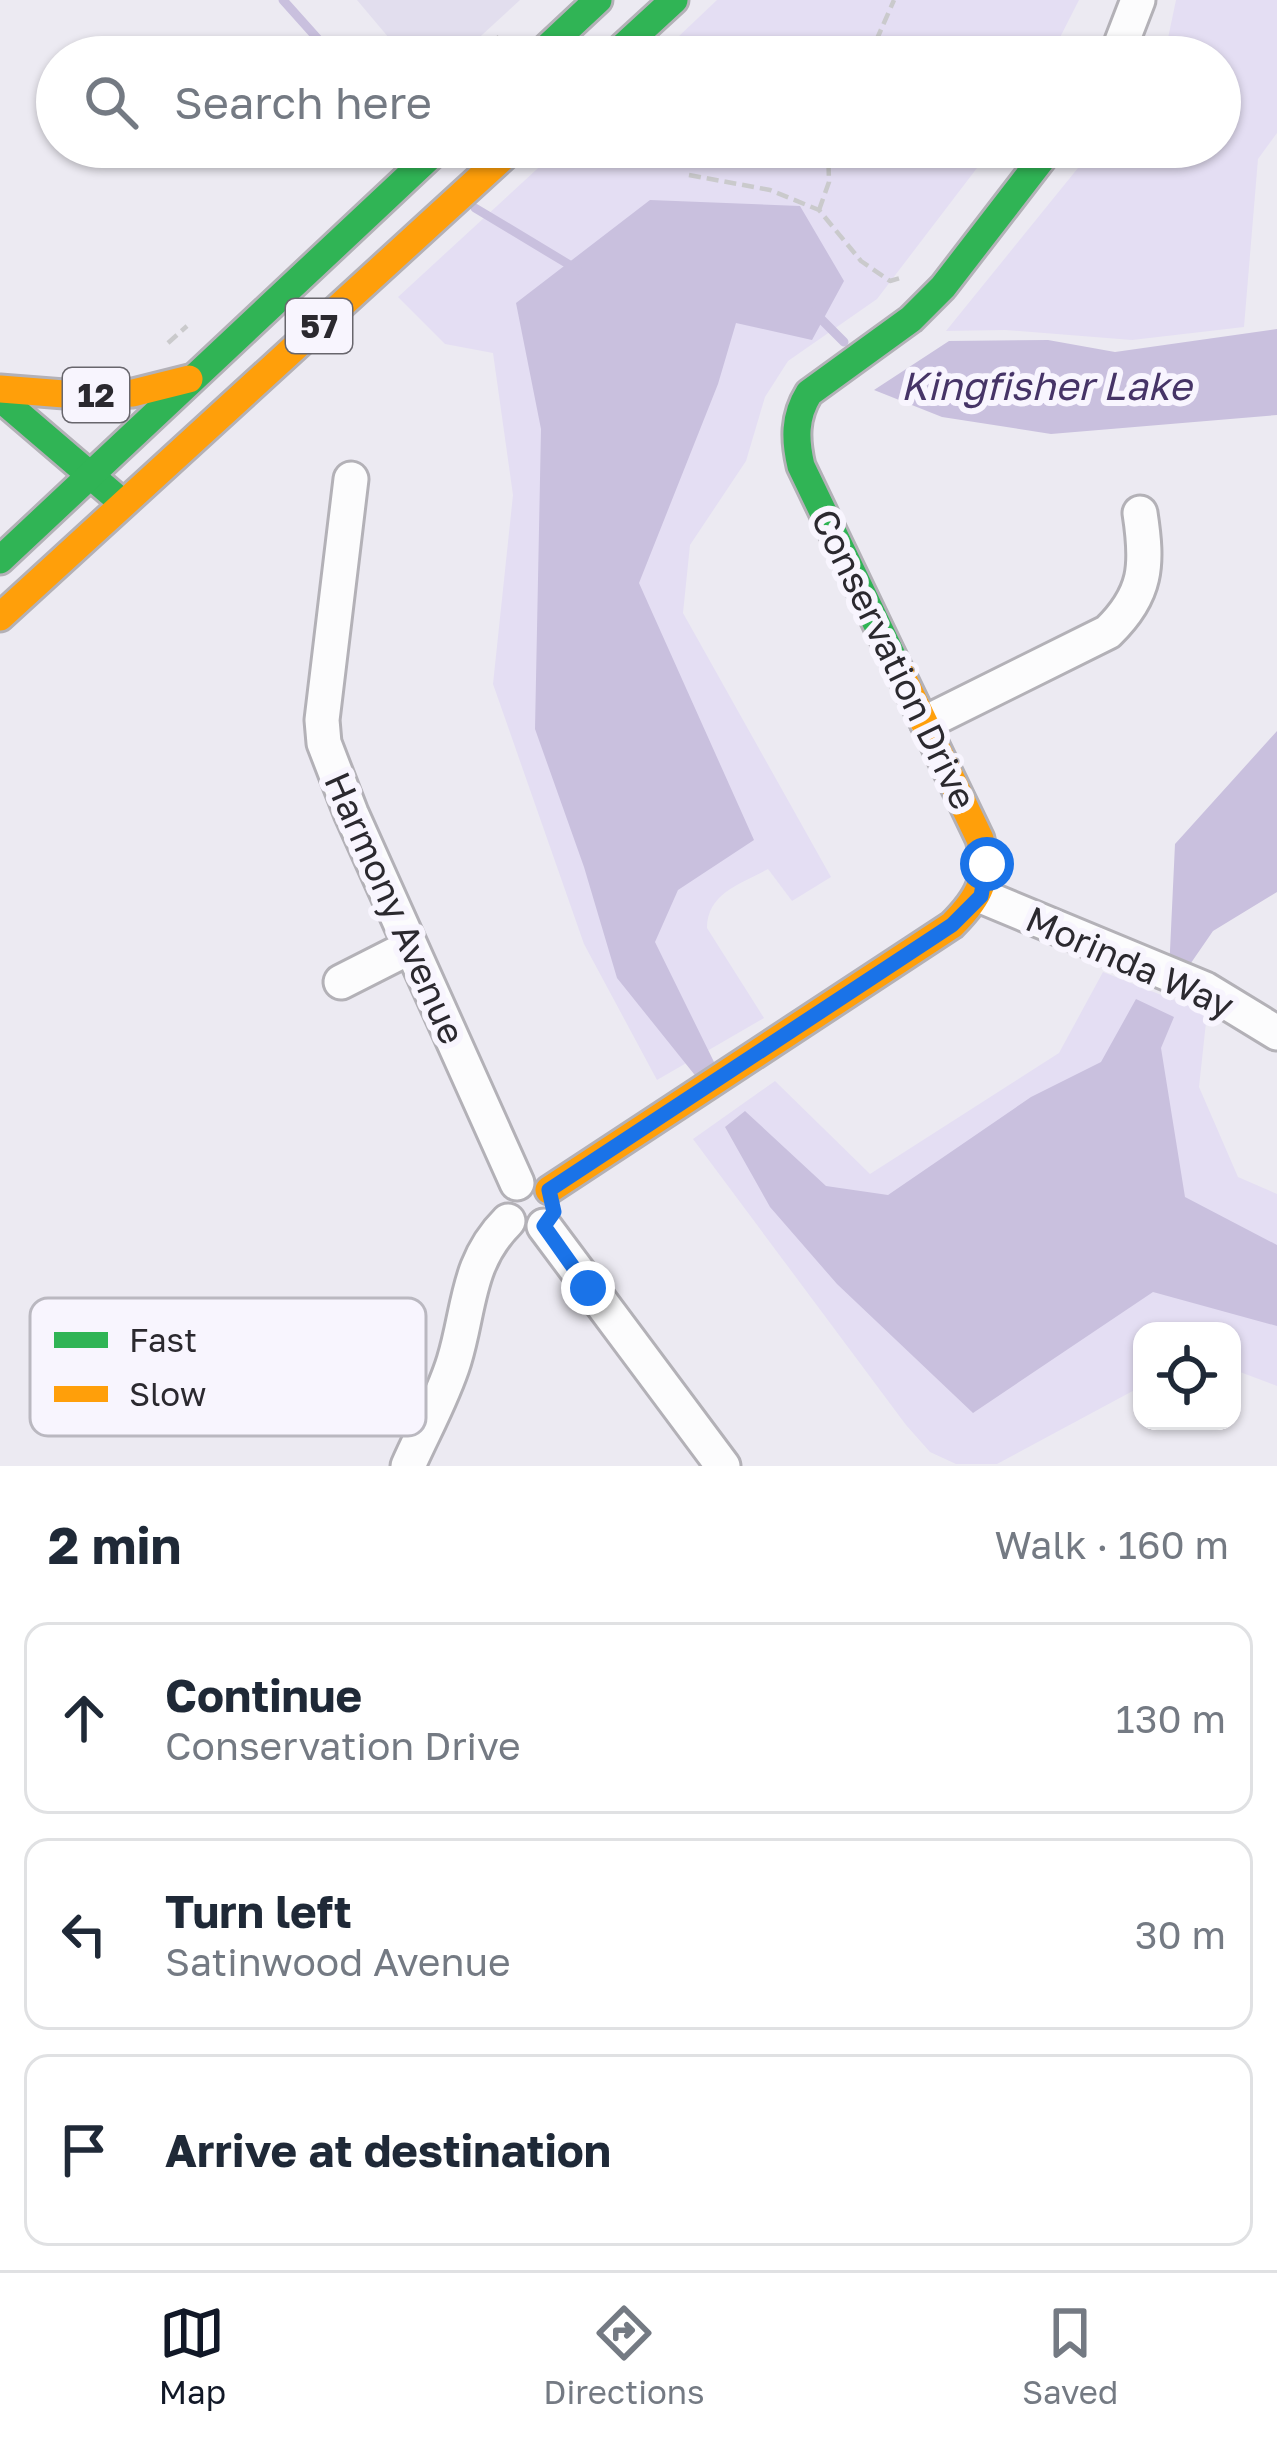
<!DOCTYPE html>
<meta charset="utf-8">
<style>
body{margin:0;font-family:"Golos Text",sans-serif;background:#f2f2f3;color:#1f2937}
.controls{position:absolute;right:36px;bottom:36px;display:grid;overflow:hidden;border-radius:24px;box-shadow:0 3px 9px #0004}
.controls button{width:108px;height:108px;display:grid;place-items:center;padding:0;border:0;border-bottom:3px solid #e0e1e3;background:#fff;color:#1f2937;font:60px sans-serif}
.stop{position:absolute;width:36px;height:36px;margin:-27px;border:9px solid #1a73e8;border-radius:50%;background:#fff}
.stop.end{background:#1a73e8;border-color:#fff;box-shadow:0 3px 12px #0008}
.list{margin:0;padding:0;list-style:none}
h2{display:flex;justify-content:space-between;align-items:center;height:156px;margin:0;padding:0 48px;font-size:51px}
h2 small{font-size:39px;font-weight:400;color:#747a83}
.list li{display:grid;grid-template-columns:78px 1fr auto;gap:36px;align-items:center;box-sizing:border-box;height:192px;margin:0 24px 24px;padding:0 24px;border:3px solid #e0e1e3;border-radius:24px}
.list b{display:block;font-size:45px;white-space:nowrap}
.list p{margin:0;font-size:39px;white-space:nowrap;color:#747a83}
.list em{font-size:39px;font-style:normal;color:#747a83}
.icon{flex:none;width:66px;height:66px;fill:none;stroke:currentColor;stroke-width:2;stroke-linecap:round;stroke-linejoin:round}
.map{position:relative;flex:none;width:1277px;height:1466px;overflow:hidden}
.search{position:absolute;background:#fff;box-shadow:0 3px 9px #0004;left:36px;right:36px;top:36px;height:132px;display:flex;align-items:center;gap:30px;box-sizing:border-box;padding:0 42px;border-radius:66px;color:#747a83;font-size:45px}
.sheet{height:804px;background:#fff}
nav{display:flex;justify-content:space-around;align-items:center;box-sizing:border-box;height:168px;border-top:3px solid #e0e1e3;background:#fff;font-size:33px;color:#747a83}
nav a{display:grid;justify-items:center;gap:6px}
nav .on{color:#111827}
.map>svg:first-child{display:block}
.built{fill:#e2deee}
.green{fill:#e4def3}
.water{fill:#c9c0de}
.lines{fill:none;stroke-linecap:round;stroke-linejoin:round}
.stream{stroke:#c9c0de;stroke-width:9}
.street-casing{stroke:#b3b1b7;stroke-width:39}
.fast-casing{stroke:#b3b1b7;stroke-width:33}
.slow-casing{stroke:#b3b1b7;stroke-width:33}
.path{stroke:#cacacc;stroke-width:4.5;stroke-dasharray:12 6;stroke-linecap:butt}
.street{stroke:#fcfcfd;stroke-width:33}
.fast{stroke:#30b455;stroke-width:27}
.slow{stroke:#ff9f0a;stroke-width:27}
.route{stroke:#1a73e8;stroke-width:15}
.labels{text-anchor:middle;stroke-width:12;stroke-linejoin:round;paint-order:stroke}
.shield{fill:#f8f5fe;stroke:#68666d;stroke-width:3}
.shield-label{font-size:33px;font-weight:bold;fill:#2b292f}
.street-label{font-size:36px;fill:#2b292f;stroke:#f8f5fe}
.water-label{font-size:39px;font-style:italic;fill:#463467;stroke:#f8f5fe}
.key{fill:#f8f5fe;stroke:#bab8c0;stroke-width:3}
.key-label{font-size:33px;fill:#2b292f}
</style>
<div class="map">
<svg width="1277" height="1466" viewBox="0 0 1277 1466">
<rect width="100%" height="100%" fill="#eceaf2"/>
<path class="built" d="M357,0H520L458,57H405Z"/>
<g class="green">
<path d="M717,0H1079L1050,57H657Z"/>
<path d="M1176,0H1277V133L1258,159L1244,327L1132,340L1005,330L946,331L1095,147H1220V57H1157L1167,43Z"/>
<path d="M561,147H993L877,299L788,361L765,397L746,461L690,545L683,613L831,877L792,901L768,869C741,884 707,893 707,928L764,1018L657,1080L584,944L493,684L513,495L493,353L445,344L398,297Z"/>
<path d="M1103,972L1207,1013L1199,1087L1238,1177L1277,1194V1386L1232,1369V1331H1142V1386L997,1464H956L930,1452L906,1425L693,1139L775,1081L870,1174L1059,1053Z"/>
</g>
<g class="water">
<path d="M650,200L800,206L844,281L812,340L736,323L718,384L639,583L754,840L678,890L655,942L716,1066L698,1079L617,978L584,867L535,729L541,429L516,303Z"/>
<path d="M1277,329V415L1051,434L942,417L874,390L949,341L1048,340L1115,352Z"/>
<path d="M1277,731V892L1213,931L1182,976L1169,972L1175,844Z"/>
<path d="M1136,999L1174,1017L1161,1048L1185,1197L1277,1245V1326L1153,1292L973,1413L837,1284L770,1207L725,1127L745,1111L826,1186L888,1195L1031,1097L1101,1062Z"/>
</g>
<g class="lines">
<g class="stream">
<path d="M283,0L334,57"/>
<path d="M475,208L578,270"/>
<path d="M814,312L844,342"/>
</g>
<g class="street-casing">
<g id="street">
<path d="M1116,57L1138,0"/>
<path d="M351,479L322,720L324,743L351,813L517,1183"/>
<path d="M927,722L1108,632C1147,594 1148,565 1140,513"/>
<path d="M981,896L1205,989L1277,1033"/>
<path d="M341,982L410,947"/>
<path d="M544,1226L723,1466"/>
<path d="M408,1466C423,1432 443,1397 454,1361C470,1309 466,1263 508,1221"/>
</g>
</g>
<g class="fast-casing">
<g id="fast">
<path d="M537,57L598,0"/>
<path d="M612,57L674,0"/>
<path d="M0,398L118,499"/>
<path d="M0,560L440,147"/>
<path d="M895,662L801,466C795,440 794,417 809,393L911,319L943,287L1051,147"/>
</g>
</g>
<g class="slow-casing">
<g id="slow">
<path d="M0,389L77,395L133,393L189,379"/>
<path d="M0,617L514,147"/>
<path d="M549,1190L952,925C980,897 990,878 980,839L895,662"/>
</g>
</g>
<g class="path">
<path d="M477,57L503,33"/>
<path d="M869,57L894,0"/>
<path d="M689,175L770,190L819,210L861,261L890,281L900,278"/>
<path d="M819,210L829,182L828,147"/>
<path d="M168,343L187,326"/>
</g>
<use href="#street" class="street"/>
<use href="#fast" class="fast"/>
<use href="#slow" class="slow"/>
</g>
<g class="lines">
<path class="route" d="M588,1288L544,1226L554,1212L549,1190L952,925L981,896L987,864"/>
</g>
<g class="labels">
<g class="shield">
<rect x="286" y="299" width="66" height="54" rx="9"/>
<rect x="63" y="368" width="66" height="54" rx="9"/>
</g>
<g class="shield-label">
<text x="319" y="338">57</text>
<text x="96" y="407">12</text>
</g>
<g class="street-label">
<text transform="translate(894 659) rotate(64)" y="13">Conservation Drive</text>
<text transform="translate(395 908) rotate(66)" y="13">Harmony Avenue</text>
<text transform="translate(1130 962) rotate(24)" y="13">Morinda Way</text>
</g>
<g class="water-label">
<text x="1046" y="400">Kingfisher Lake</text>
</g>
</g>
<rect x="30" y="1298" width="396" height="138" rx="18" class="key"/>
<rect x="54" y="1332" width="54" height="16" fill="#30b455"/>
<rect x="54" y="1386" width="54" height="16" fill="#ff9f0a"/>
<g class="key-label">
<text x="129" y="1352">Fast</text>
<text x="129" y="1406">Slow</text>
</g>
</svg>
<div class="controls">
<button><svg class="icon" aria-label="locate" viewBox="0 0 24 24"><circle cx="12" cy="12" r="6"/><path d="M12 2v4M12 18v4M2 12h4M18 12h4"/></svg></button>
</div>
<div class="stop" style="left:987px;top:864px"></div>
<div class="stop end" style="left:588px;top:1288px"></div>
<div class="search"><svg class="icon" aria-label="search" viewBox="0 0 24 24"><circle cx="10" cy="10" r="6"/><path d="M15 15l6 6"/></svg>Search here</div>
</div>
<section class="sheet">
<h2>2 min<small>Walk · 160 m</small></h2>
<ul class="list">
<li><svg class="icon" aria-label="ahead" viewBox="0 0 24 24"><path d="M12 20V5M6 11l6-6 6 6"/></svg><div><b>Continue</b><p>Conservation Drive</p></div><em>130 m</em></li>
<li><svg class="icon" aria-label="left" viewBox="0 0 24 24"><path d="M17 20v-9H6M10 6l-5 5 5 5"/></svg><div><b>Turn left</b><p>Satinwood Avenue</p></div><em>30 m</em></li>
<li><svg class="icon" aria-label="arrive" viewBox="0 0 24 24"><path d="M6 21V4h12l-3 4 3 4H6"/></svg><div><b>Arrive at destination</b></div></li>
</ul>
</section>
<nav>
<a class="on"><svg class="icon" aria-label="map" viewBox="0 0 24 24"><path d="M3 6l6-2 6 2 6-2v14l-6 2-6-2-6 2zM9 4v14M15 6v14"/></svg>Map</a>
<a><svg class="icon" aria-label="directions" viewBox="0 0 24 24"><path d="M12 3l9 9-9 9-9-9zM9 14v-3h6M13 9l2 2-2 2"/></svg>Directions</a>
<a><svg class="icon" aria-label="saved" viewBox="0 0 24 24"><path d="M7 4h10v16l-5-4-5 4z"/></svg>Saved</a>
</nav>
